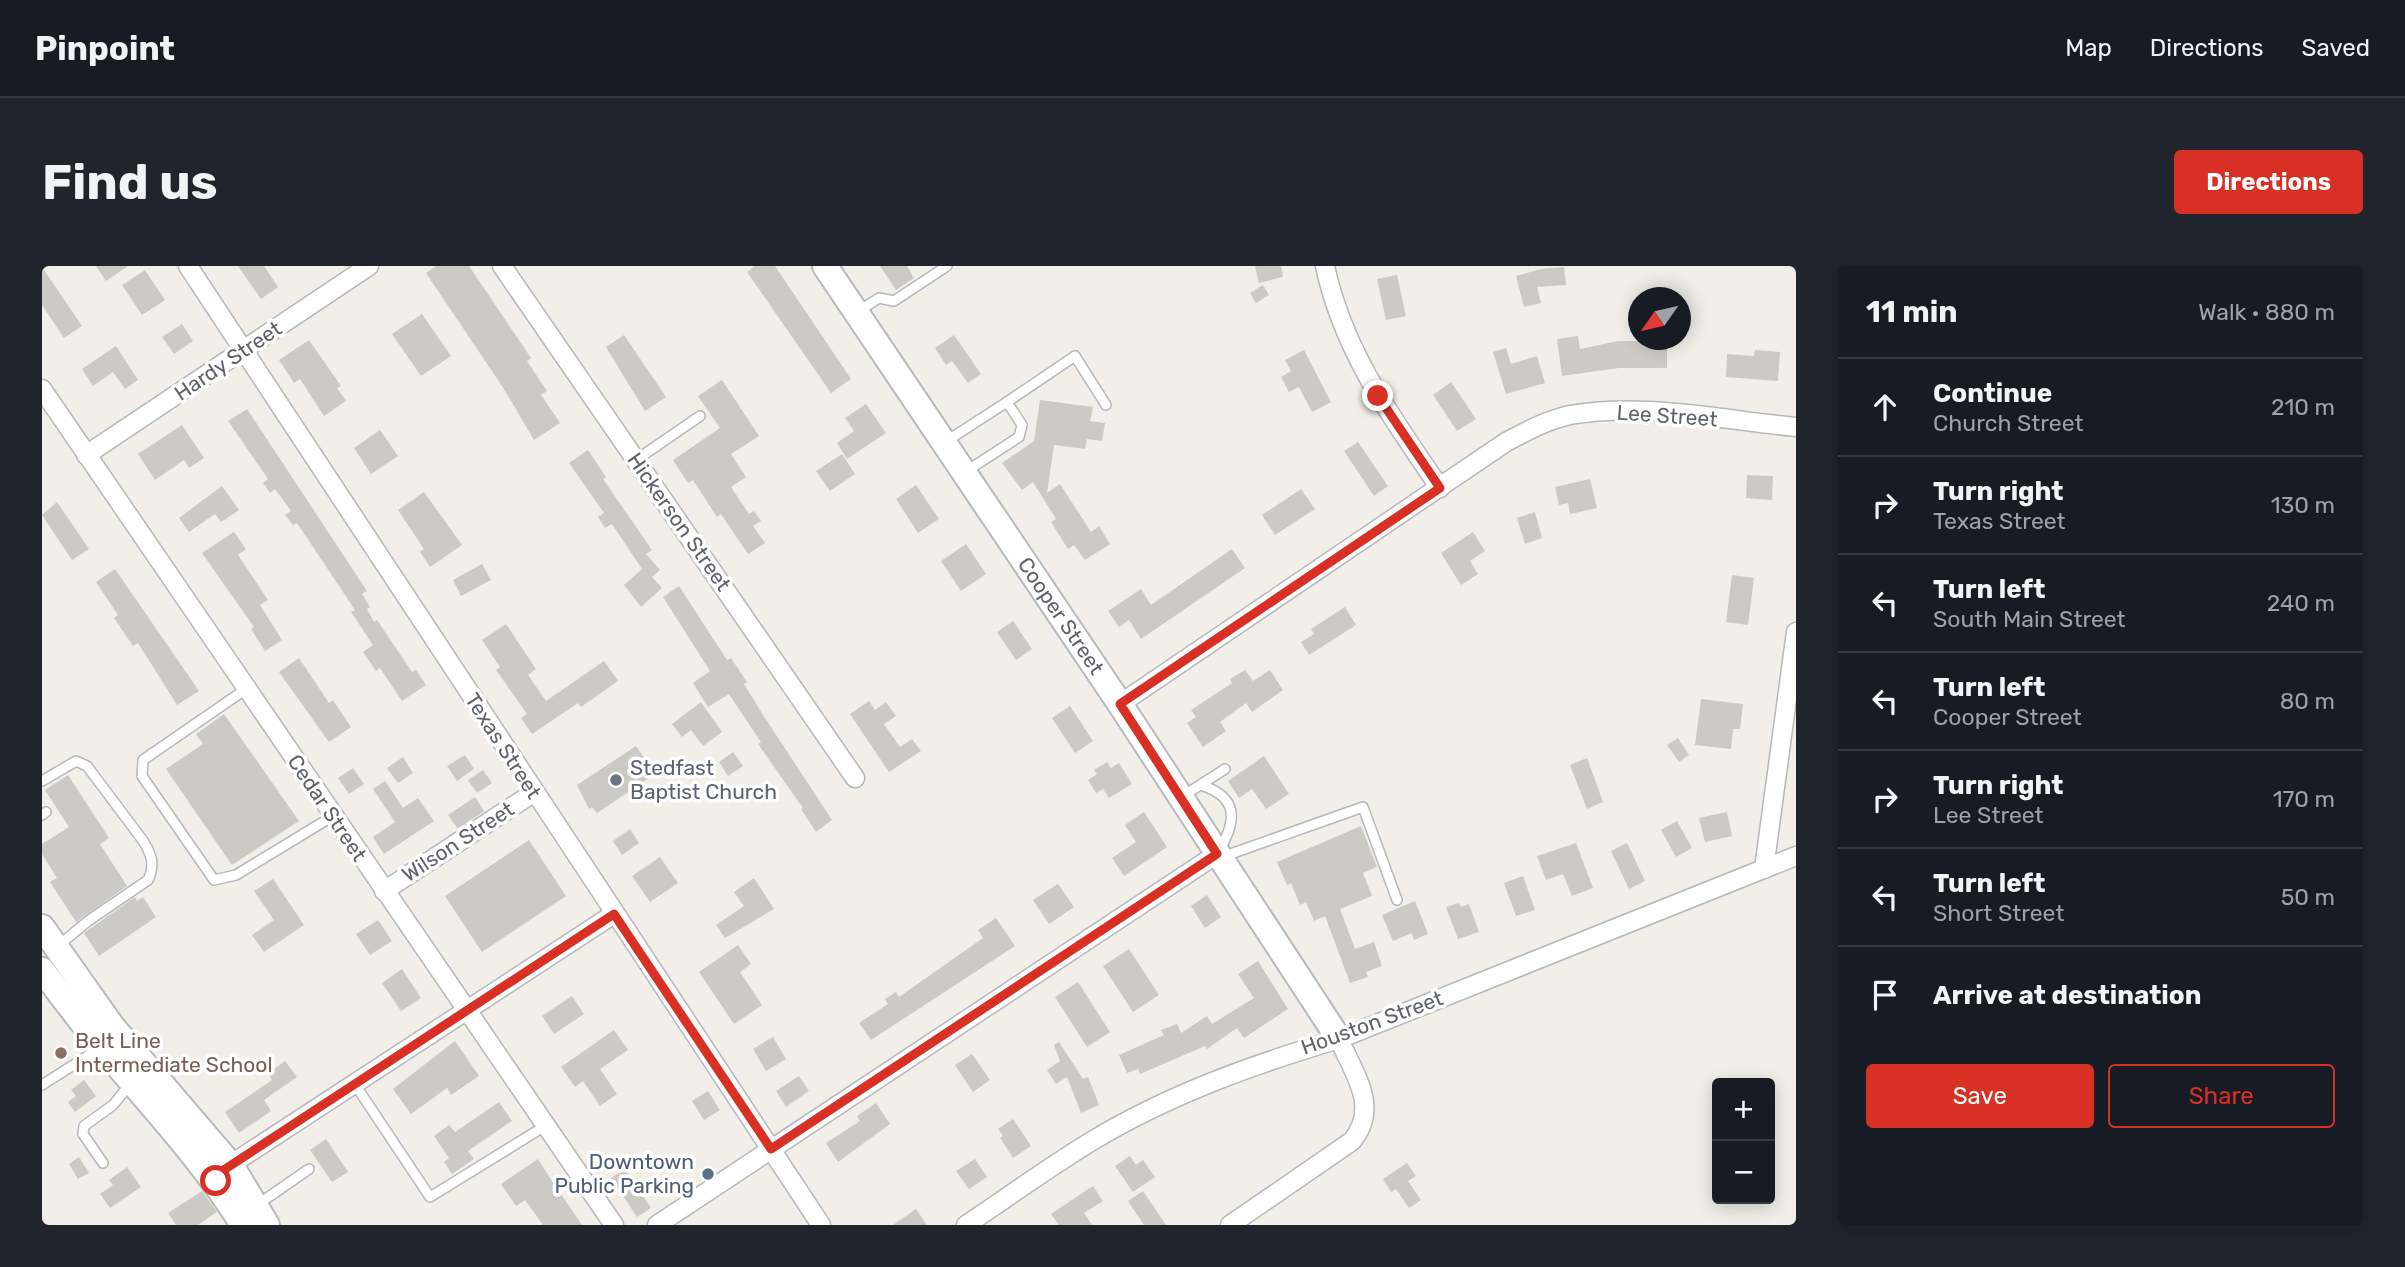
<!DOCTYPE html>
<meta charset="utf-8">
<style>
body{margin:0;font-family:Rubik,sans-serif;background:#20242c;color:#f1f3f6}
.controls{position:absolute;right:21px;bottom:21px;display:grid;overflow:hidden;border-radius:7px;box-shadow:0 4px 18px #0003}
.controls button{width:63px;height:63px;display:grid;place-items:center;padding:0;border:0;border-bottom:2px solid #363941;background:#171b24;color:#f1f3f6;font:35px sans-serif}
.compass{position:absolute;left:1586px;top:21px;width:63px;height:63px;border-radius:50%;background:#171b24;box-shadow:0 4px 18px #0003;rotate:236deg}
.stop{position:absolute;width:21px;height:21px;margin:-16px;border:5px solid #d93025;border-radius:50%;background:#fff}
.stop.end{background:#d93025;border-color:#fff;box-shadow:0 2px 7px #0008}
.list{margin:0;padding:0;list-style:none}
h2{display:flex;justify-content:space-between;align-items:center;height:91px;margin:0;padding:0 28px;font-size:30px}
h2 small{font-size:23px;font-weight:400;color:#9ea1a6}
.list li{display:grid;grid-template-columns:46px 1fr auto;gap:21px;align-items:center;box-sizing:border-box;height:98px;padding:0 28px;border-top:2px solid #363941}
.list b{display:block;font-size:26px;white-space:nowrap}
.list p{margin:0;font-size:23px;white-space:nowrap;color:#9ea1a6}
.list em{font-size:23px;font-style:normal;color:#9ea1a6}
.actions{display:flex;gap:14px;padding:21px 28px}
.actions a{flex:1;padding:16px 0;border:2px solid #d93025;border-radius:7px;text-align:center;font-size:24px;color:#d93025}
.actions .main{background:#d93025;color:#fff}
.icon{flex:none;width:38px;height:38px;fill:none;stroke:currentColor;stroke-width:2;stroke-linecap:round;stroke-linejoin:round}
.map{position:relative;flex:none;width:1754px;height:959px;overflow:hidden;border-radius:7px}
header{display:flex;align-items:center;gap:42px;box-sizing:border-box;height:98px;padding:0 35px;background:#171b24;border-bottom:2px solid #363941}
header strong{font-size:33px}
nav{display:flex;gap:38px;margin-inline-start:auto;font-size:24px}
.intro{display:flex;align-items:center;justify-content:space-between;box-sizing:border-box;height:168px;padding:0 42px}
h1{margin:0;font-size:49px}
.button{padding:18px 32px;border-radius:7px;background:#d93025;color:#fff;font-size:24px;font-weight:700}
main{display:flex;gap:42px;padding:0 42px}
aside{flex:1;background:#171b24;border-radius:7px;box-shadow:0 4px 18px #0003}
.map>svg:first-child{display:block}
.building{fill:#cccac5}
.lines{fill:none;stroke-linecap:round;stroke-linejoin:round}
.lane-casing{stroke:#b5b8bc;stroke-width:12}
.street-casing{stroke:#b5b8bc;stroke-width:21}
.secondary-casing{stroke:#b6babf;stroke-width:28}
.lane{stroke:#fff;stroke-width:9}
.street{stroke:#fff;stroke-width:18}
.secondary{stroke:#fff;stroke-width:24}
.route{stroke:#d93025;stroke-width:9}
.worship-dot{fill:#6b7280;stroke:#fff;stroke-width:2.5}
.education-dot{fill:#8d6e63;stroke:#fff;stroke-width:2.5}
.service-dot{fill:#5c6f8a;stroke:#fff;stroke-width:2.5}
.labels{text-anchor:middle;stroke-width:7;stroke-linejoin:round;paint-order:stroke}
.street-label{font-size:21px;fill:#5f6368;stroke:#fff}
.worship-label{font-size:21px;fill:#5b616d;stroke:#fff;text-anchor:start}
.education-label{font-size:21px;fill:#785e54;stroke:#fff;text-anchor:start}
.service-label{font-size:21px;fill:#4e5e75;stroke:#fff;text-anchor:end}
</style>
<header>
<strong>Pinpoint</strong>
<nav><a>Map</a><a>Directions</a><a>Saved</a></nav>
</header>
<div class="intro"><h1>Find us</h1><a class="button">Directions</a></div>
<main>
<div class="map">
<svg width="1754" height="959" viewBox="0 0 1754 959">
<rect width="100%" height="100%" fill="#f1efe8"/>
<g class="building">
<path d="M54,0H86L64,15Z"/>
<path d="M196,0H222L236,21L219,33Z"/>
<path d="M394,0H427L489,92L485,95L505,125L499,129L518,157L492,174L462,123L384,7Z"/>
<path d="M713,0H733L809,113L789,127L705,6Z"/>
<path d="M838,0H865L872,12L854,24Z"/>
<path d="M1213,0H1239L1241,11L1217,17Z"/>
<path d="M0,1L40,60L22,72L0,39Z"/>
<path d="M1522,1L1524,19L1495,21L1499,37L1482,41L1474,10L1499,3Z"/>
<path d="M103,4L123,34L100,49L80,19Z"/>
<path d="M1355,9L1364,50L1344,54L1335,13Z"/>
<path d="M1221,19L1227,29L1214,37L1208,27Z"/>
<path d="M380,48L409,90L379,110L350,68Z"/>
<path d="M140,58L151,75L132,88L120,71Z"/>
<path d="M582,69L624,131L603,145L564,81Z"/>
<path d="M912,69L939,108L926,117L910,95L904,99L893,82Z"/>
<path d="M1536,70L1538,83L1576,75H1625V102H1577L1520,110L1515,73Z"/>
<path d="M267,74L299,120L295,122L304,135L282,150L258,113L252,117L237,94Z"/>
<path d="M74,80L96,114L83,123L71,106L51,120L40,103Z"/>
<path d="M1464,82L1469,98L1495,90L1503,117L1464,128L1451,86Z"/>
<path d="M1262,84L1289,136L1270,146L1257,121L1247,126L1239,111L1249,105L1243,94Z"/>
<path d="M1713,84L1738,86L1736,115L1684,111L1685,88L1712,90Z"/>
<path d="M680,114L717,170L689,188L704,211L689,221L707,248L712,245L719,255L711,260L723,277L706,288L679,248L675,251L651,214L646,217L631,194L678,162L656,130Z"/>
<path d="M1409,116L1434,153L1415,165L1391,129Z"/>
<path d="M998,134L1051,141L1048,155L1063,157L1060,175L1045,173L1043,183L1012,179L1005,227L1018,218L1049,266L1057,260L1068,278L1043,294L1032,279L1026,283L1009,256L1014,253L991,216L980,224L960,197L992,175Z"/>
<path d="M824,138L844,167L805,193L795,177L812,165L803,152Z"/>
<path d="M205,143L325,325L320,328L328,341L325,343L332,356L335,354L370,406L374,404L384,419L360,435L338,402L334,405L321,386L331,379L309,346L313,344L255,257L251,259L243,249L249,245L233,223L228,227L221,217L226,213L186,155Z"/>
<path d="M140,159L162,192L147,202L142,194L113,214L96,188Z"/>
<path d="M338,164L356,190L329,208L312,182Z"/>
<path d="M1316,176L1346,220L1332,230L1302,185Z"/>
<path d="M546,184L564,211L561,213L610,284L604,288L618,304L610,311L620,322L599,341L582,319L600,303L570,258L563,262L556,251L562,247L527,197Z"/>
<path d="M800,188L813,208L788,225L774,205Z"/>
<path d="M1705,209L1731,210L1730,234L1704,232Z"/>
<path d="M1548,213L1555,242L1528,248L1526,237L1517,239L1513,221Z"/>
<path d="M874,219L897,253L876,267L854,233Z"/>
<path d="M180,220L197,244L179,256L173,248L147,266L137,252Z"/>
<path d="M1259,223L1273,243L1233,269L1220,249Z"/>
<path d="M382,226L420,279L388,301L378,286L382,283L356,244Z"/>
<path d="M15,236L47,283L30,294L0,249Z"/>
<path d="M1493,246L1500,272L1483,278L1475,252Z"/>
<path d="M192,266L204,283L196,289L226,334L218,339L240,374L223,385L209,363L212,361L160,287Z"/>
<path d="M1431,266L1443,285L1428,295L1436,308L1419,319L1399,287Z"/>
<path d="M924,278L944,308L919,325L899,295Z"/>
<path d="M1190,283L1203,302L1099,373L1087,354L1077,361L1066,345L1099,323L1109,339Z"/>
<path d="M440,298L449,314L419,330L411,314Z"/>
<path d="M73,303L157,425L135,439L96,377L91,380L72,352L76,349L54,316Z"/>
<path d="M1690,309L1712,312L1706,359L1684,356Z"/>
<path d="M637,320L685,394L689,392L705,416L702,418L723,452L790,554L774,566L759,543L761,542L716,478L719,476L687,428L666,441L651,417L668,405L621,331Z"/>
<path d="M1303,341L1314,359L1267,389L1259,376L1272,368L1269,363Z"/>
<path d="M971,355L990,383L974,394L955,366Z"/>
<path d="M464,358L494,403L486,409L504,435L562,395L576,415L539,441L536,437L490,468L479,452L485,448L454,404L458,401L440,374Z"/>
<path d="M257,392L287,437L291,434L309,461L287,476L237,406Z"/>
<path d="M1203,404L1211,415L1228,404L1241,424L1210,446L1204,437L1178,456L1184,465L1161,481L1145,457L1154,451L1149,444L1190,417L1188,413Z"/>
<path d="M1659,433L1701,438L1698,463H1691L1689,483L1653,479Z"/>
<path d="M827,435L833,444L844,436L854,450L842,458L858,481L870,473L879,485L847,506L808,448Z"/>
<path d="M659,436L680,466L661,480L649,464L640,471L630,458Z"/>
<path d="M1028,440L1051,475L1033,487L1010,452Z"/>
<path d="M182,448L257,555L190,599L124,503L161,478L154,468Z"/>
<path d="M1636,472L1647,489L1637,496L1625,479Z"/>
<path d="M594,480L613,508L555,547L550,541L547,543L535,519Z"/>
<path d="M691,486L701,500L686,510L677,496Z"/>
<path d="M423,489L432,503L415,515L405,500Z"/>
<path d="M1222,490L1247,528L1224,543L1210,523L1197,532L1186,515Z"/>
<path d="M361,491L371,507L356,517L345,502Z"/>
<path d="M1545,492L1561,536L1545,543L1528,499Z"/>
<path d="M1065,496L1069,502L1077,497L1090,518L1067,532L1061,523L1054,527L1046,514L1055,508L1052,504Z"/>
<path d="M311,502L322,518L307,528L296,512Z"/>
<path d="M441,504L450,517L435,527L426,514Z"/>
<path d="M26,509L67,572L58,578L85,620L34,656L8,616L15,612L0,588V578L27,561L3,524Z"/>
<path d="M343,515L361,542L376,532L392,555L342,588L331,571L353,556L331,523Z"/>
<path d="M433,531L442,545L416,563L406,549Z"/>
<path d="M1102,546L1125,581L1082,610L1070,592L1094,576L1083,559Z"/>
<path d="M1685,546L1690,570L1663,576L1657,552Z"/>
<path d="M1635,555L1650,582L1634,591L1619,564Z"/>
<path d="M1319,560L1335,601L1321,607L1330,630L1298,643L1313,683L1332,676L1340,700L1324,706L1326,711L1308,717L1283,650L1272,655L1264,636L1258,639L1249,617L1245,619L1235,596Z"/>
<path d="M588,563L597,577L580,589L571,575Z"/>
<path d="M487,574L524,630L440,686L403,630Z"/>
<path d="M1534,577L1551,622L1530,630L1521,608L1504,614L1495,590Z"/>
<path d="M1585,577L1603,615L1587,623L1569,585Z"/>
<path d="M618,591L636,617L608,636L590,610Z"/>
<path d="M1481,610L1493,644L1474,650L1462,617Z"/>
<path d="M712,612L732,643L683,672L674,659L702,640L692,626Z"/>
<path d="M231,613L262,659L222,686L210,669L232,654L212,625Z"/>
<path d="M1016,618L1032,641L1007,658L991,634Z"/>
<path d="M1165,629L1179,651L1163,662L1149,640Z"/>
<path d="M93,631L95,635L101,631L114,651L57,690L42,667Z"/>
<path d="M1373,635L1386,668L1372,674L1370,667L1351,675L1340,649Z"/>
<path d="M1417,637L1419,641L1427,638L1437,666L1416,673L1404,641Z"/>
<path d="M954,652L973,680L829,774L817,757L846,738L843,733L854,726L857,731L941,672L936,664Z"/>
<path d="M336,654L350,675L328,689L314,668Z"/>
<path d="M696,679L709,698L698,706L720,739L692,758L657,706Z"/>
<path d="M1087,683L1117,729L1091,746L1061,700Z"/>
<path d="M1216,695L1246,743L1202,772L1195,762L1165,783L1163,780L1098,808L1096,803L1085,807L1077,789L1122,769L1119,764L1135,758L1139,767L1165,750L1170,758L1212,732L1196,708Z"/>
<path d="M360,703L379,732L359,745L340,717Z"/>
<path d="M1036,716L1068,766L1045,781L1013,731Z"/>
<path d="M530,730L542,748L512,768L500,750Z"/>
<path d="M572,764L586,784L558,803L575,828L558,840L541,815L533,821L519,801Z"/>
<path d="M731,771L744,793L724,805L711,783Z"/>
<path d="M413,775L437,810L409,829L405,822L369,848L351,823Z"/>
<path d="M1017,776L1041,813L1046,811L1057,839L1039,847L1025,811L1014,818L1005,804L1018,795L1012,779Z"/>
<path d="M930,788L948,814L931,826L913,799Z"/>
<path d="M243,795L255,811L222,834L229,845L197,867L183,846L230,814L226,807Z"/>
<path d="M757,810L767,825L744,841L734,825Z"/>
<path d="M42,814L54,830L33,846L26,836L34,830L29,824Z"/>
<path d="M666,825L678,844L662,854L650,835Z"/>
<path d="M457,836L470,855L426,885L432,893L410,908L402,896L407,892L392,870L407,859L413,866Z"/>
<path d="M834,837L848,858L796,896L784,877L818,855L815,850Z"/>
<path d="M971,853L989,880L971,892L958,872L961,870L956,863Z"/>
<path d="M284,873L306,906L290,916L268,884Z"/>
<path d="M1088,890L1094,899L1101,894L1113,911L1091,926L1073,900Z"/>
<path d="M37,891L47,907L36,913L27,898Z"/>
<path d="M496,893L510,915L540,959H501L483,934L474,940L459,918Z"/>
<path d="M933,893L945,911L927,923L914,905Z"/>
<path d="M1365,897L1374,910L1366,915L1379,934L1367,942L1354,923L1349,926L1341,913Z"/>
<path d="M85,901L99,921L68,942L58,928L71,919L67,914Z"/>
<path d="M583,903L609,942L595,951L569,912Z"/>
<path d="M1051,920L1061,935L1042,947L1050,959H1017L1009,948Z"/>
<path d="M160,925L175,946L156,959H134L126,947Z"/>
<path d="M1101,925L1124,959H1102L1086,935Z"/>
<path d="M874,943L885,959H851Z"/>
</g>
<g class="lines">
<g class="lane-casing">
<g id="lane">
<path d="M815,46L837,32L852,35L905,0"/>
<path d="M965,136L1033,90L1064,139"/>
<path d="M903,176L965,136L980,159L977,171L923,206"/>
<path d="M594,194L658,150"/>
<path d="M204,423L101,494L100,510L172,614L194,609L291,550"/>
<path d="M0,515L34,495L45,500L102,576C110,590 113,599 106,614L46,655L16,680"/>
<path d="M1159,519C1196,531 1195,554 1178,583"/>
<path d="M1141,530L1183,503"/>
<path d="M0,549L4,546"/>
<path d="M1180,591L1321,541L1355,634"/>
<path d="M312,817L388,931L503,860"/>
<path d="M0,819L58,782"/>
<path d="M61,897L41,868L42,860L71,839L89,817"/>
<path d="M215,939L267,903"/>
</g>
</g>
<g class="street-casing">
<g id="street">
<path d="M146,0L779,959"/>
<path d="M460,0L813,512"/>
<path d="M1283,0C1301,85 1350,152 1398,222"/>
<path d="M0,123L572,959"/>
<path d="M44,189L327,0"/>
<path d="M1078,438L1464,176C1485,165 1505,154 1528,149C1601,136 1681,154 1754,161"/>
<path d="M1722,603L1754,366"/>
<path d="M342,625L491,527"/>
<path d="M179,905L572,648"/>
<path d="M615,959L1175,588"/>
<path d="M924,959C966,931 1007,901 1050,875C1126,829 1212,798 1297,773L1754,590"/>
<path d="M1188,959L1310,875C1338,841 1312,808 1297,773"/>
</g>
</g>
<g class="secondary-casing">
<g id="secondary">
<path id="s1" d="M783,0L1078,438L1297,773"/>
<path d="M0,661L70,760L189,899L225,959"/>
<path d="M0,704C20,730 39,756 60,781C109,840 160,893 201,959"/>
</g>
</g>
<use href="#lane" class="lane"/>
<use href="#street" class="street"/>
<use href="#secondary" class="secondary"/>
</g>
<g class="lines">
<path class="route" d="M174,915L171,911L572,648L729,883L1175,588L1078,438L1398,222L1336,130"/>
</g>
<circle class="worship-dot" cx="574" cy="514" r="7"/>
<circle class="education-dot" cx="19" cy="787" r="7"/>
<circle class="service-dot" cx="666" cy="908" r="7"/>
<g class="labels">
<g class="street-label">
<text transform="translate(186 95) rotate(-34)" y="7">Hardy Street</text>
<text transform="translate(1625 150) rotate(4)" y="7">Lee Street</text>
<text transform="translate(637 256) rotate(55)" y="7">Hickerson Street</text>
<text dy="7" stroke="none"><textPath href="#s1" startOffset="422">Cooper Street</textPath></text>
<text transform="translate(461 480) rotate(57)" y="7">Texas Street</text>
<text transform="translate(285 542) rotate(56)" y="7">Cedar Street</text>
<text transform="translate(416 576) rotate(-33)" y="7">Wilson Street</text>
<text transform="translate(1330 757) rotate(-20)" y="7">Houston Street</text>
</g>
<g class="worship-label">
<text x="588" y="509">Stedfast<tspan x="588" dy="24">Baptist Church</tspan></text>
</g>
<g class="education-label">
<text x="33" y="782">Belt Line<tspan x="33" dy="24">Intermediate School</tspan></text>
</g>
<g class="service-label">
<text x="652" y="903">Downtown<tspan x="652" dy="24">Public Parking</tspan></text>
</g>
</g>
</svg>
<div class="controls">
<button>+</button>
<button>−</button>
</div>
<svg class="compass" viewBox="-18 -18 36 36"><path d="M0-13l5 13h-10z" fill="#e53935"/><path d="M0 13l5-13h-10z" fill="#9ea1a6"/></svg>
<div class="stop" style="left:174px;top:915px"></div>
<div class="stop end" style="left:1336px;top:130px"></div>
</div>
<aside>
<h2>11 min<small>Walk · 880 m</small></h2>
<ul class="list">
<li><svg class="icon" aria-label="ahead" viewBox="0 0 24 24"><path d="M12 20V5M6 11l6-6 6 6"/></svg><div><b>Continue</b><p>Church Street</p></div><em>210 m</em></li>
<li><svg class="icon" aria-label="right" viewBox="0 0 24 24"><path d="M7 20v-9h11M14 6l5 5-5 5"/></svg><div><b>Turn right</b><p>Texas Street</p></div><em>130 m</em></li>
<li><svg class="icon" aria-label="left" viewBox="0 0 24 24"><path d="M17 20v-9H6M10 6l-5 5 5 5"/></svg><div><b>Turn left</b><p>South Main Street</p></div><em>240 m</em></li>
<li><svg class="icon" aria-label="left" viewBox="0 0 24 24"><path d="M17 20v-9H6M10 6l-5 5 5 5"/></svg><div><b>Turn left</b><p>Cooper Street</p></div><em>80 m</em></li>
<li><svg class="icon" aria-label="right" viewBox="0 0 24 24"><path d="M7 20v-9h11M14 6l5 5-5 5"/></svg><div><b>Turn right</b><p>Lee Street</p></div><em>170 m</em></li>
<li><svg class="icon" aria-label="left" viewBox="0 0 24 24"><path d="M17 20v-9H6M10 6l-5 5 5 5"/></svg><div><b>Turn left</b><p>Short Street</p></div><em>50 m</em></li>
<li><svg class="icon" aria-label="arrive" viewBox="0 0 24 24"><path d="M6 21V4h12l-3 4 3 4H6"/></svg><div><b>Arrive at destination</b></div></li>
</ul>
<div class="actions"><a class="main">Save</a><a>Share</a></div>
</aside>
</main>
